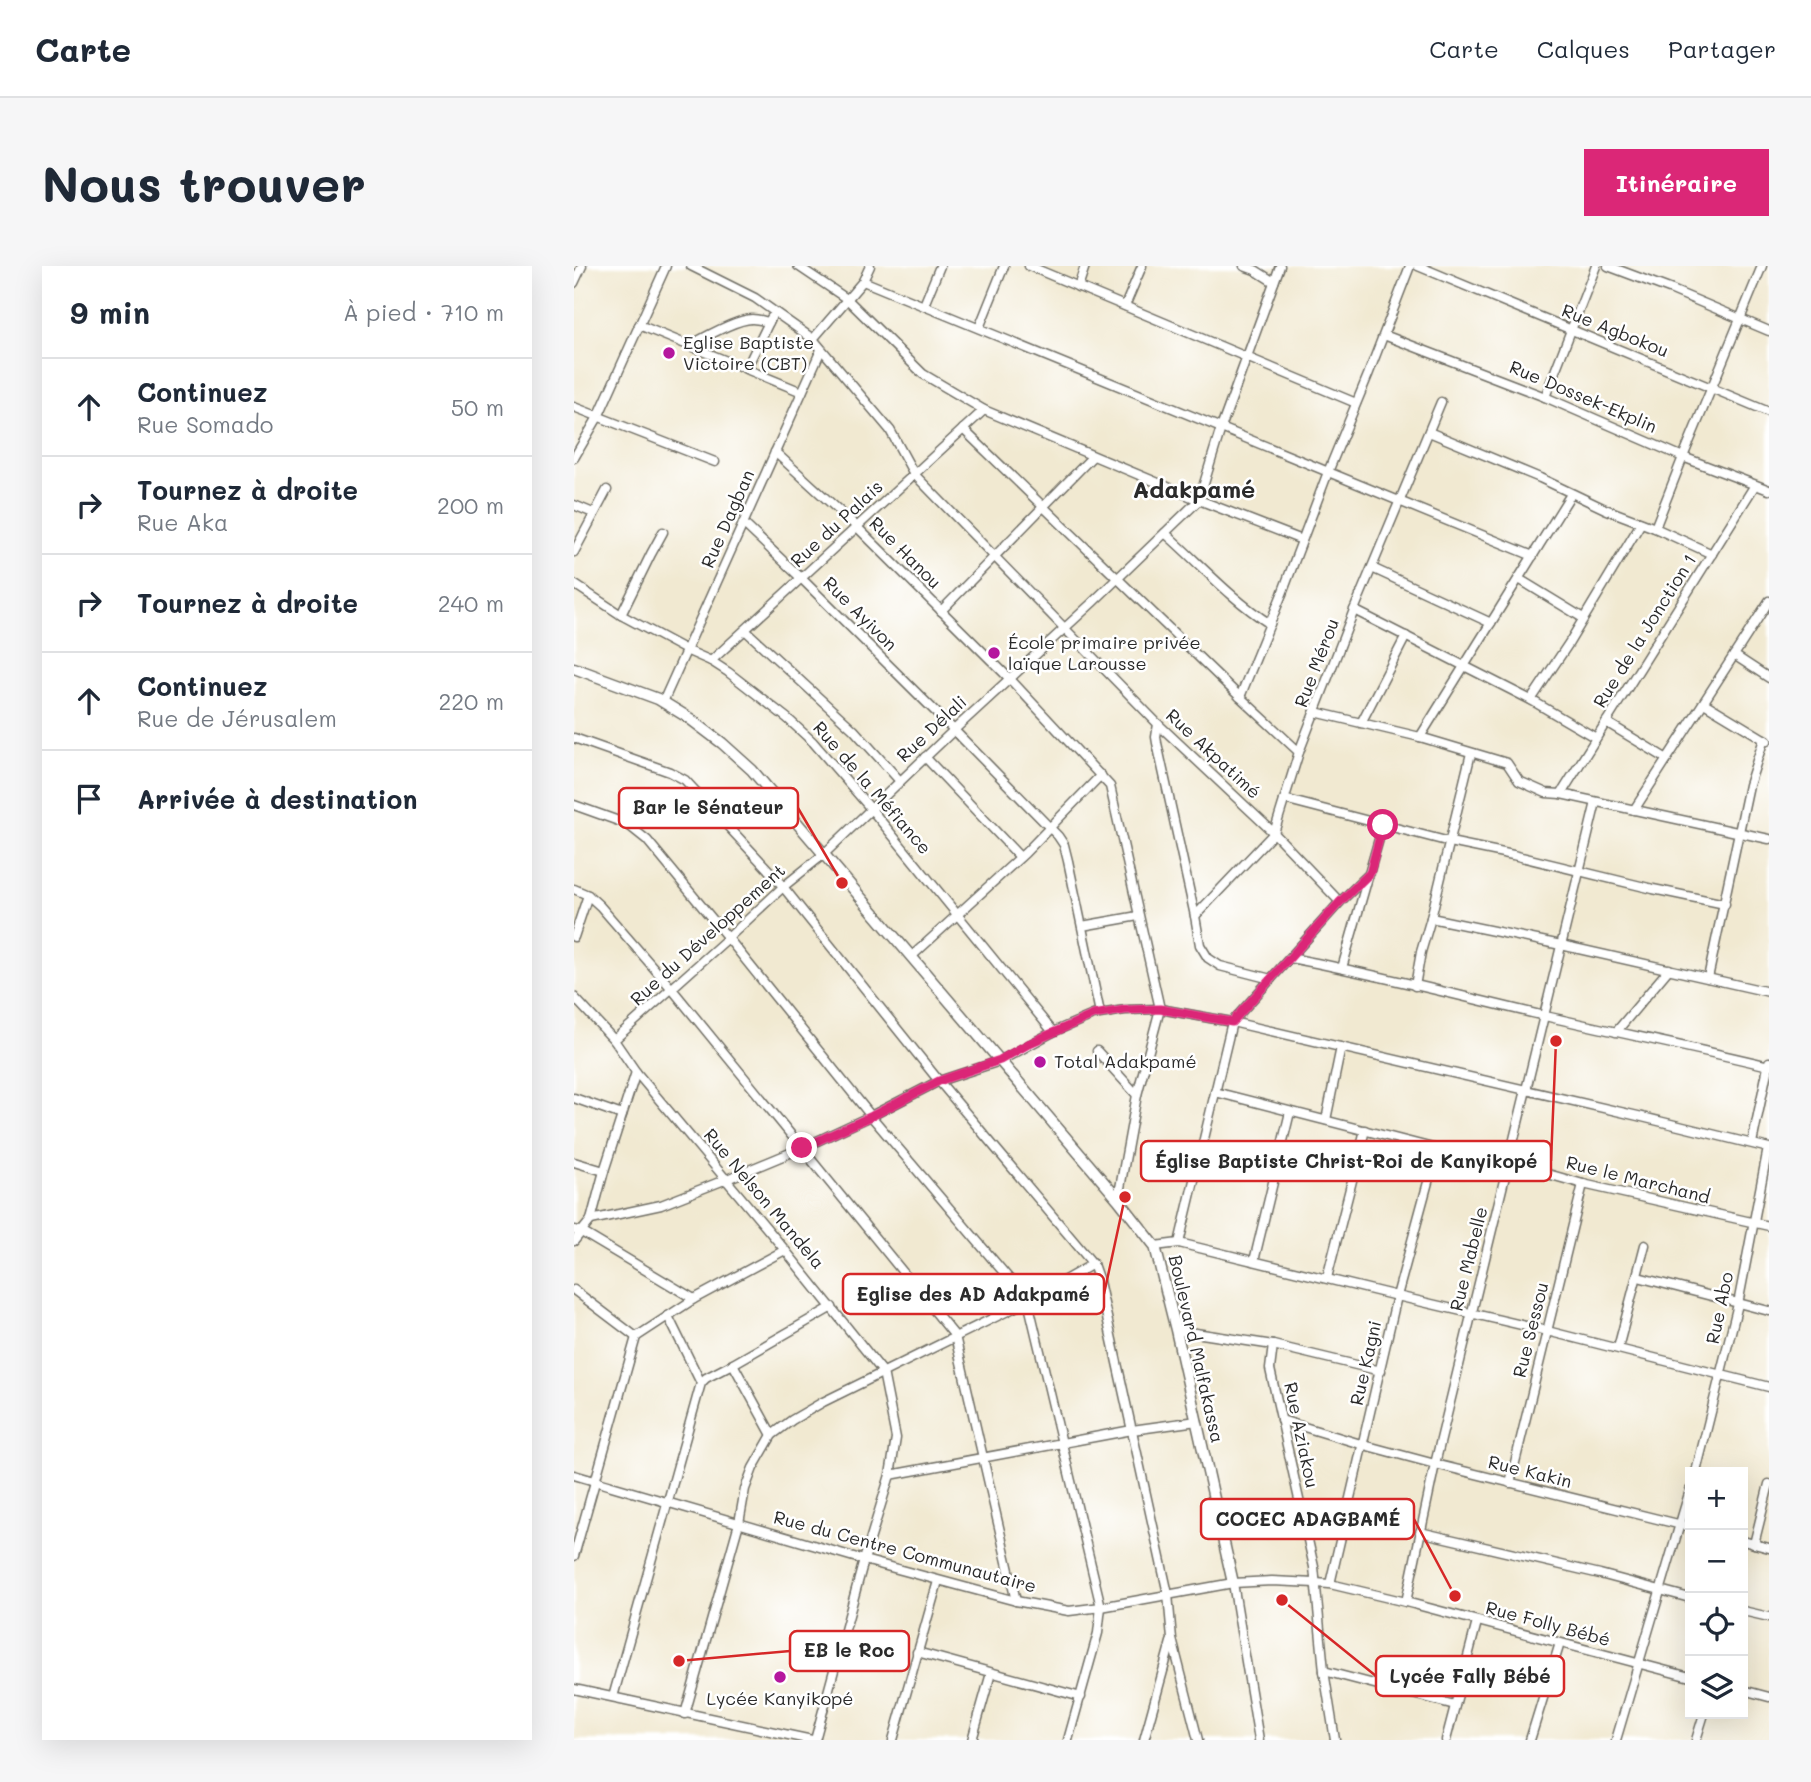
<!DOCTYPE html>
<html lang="fr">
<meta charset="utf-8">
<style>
body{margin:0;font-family:Mali,sans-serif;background:#f6f6f7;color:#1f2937}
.controls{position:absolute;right:21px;bottom:21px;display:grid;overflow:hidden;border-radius:0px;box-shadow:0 7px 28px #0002}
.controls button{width:63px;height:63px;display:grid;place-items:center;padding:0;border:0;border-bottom:2px solid #e0e1e3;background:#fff;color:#1f2937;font:35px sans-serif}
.stop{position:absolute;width:21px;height:21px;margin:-16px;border:5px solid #db2777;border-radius:50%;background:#fff}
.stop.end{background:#db2777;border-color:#fff;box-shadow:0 2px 7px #0008}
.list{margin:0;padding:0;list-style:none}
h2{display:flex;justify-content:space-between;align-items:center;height:91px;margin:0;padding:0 28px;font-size:30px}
h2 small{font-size:23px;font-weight:400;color:#747a83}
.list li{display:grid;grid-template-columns:46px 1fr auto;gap:21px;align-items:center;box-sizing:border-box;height:98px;padding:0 28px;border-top:2px solid #e0e1e3}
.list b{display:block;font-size:26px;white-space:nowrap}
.list p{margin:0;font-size:23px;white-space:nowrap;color:#747a83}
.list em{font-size:23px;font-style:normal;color:#747a83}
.icon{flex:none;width:38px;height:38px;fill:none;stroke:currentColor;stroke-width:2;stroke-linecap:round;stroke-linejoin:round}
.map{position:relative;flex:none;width:1195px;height:1474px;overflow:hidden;border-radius:0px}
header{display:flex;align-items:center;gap:42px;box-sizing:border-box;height:98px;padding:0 35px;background:#fff;border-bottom:2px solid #e0e1e3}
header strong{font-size:33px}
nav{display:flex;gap:38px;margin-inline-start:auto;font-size:24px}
.intro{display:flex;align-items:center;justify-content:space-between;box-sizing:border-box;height:168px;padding:0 42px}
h1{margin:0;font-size:49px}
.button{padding:18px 32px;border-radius:0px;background:#db2777;color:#fff;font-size:24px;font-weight:700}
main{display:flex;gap:42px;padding:0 42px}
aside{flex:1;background:#fff;border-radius:0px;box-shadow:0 7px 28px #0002}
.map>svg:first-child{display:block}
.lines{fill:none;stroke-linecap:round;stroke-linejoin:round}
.minor-casing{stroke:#706e65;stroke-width:11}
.tertiary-casing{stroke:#706e65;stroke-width:13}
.minor{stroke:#fff;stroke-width:8}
.tertiary{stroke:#fff;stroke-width:10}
.route{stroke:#db2777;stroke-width:9}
.poi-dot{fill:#b5179e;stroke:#fff;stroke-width:2.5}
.labels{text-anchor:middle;stroke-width:5;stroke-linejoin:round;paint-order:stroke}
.street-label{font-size:18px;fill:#2b2b2b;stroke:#fff}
.poi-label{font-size:18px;fill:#2b2b2b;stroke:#fff;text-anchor:start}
.district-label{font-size:24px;font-weight:bold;fill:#2b2b2b;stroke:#fff}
.leader{fill:none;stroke:#d62828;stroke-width:2.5}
.callout-dot{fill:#d62828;stroke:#fff;stroke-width:2.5}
.callout{fill:#fff;stroke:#d62828;stroke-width:2.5}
.callout-label{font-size:19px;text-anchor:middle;font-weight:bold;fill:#2b2b2b}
</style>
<header>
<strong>Carte</strong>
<nav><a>Carte</a><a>Calques</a><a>Partager</a></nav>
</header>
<div class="intro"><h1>Nous trouver</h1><a class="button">Itinéraire</a></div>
<main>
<aside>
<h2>9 min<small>À pied · 710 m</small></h2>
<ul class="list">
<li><svg class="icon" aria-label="ahead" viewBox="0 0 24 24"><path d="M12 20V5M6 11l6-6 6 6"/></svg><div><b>Continuez</b><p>Rue Somado</p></div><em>50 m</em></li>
<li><svg class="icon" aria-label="right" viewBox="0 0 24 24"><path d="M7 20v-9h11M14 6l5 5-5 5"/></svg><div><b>Tournez à droite</b><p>Rue Aka</p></div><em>200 m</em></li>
<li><svg class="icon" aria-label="right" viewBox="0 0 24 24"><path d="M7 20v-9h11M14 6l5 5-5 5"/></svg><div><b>Tournez à droite</b></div><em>240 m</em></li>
<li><svg class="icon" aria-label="ahead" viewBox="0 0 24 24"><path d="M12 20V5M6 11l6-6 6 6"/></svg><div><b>Continuez</b><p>Rue de Jérusalem</p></div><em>220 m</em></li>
<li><svg class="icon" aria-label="arrive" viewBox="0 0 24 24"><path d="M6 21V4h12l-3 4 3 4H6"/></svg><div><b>Arrivée à destination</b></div></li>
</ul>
</aside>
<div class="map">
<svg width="1195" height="1474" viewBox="0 0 1195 1474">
<rect width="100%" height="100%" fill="#fff"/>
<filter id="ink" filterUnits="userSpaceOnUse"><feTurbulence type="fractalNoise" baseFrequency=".0143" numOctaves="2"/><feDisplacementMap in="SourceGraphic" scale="14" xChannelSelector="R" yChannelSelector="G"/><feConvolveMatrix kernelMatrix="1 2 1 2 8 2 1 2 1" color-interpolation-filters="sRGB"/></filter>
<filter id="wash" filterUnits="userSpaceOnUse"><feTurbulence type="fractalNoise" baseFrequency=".00686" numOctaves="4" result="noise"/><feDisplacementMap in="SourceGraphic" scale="28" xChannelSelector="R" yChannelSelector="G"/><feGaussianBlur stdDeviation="1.57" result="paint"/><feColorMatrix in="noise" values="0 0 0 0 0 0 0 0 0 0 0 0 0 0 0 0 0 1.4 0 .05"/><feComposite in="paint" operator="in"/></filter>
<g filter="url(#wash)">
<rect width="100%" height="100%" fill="#f1e9d1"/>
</g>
<g filter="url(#ink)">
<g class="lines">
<g class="minor-casing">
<g id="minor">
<path d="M117,0L181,32L239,73L316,164L340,208L584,458L700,567L766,636"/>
<path d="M224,0L273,33L349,108L410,144L625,234L728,274"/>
<path d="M455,0L782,137"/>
<path d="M670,0L681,4L700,16"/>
<path d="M844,0L1195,146"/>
<path d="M1034,0L1098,24L1195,65"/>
<path d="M289,15L959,290"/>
<path d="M0,17L8,0"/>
<path d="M504,21L511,0"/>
<path d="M350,39L366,0"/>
<path d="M551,40L568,0"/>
<path d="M65,59L228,126"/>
<path d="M405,62L430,0"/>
<path d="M810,69L971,131L1109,191L1195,224"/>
<path d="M239,73L289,15L296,0"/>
<path d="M115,80C129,72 162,53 178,53C183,53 190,55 195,56"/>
<path d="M172,103L197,52"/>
<path d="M971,131L1022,0"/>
<path d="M0,141L141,196"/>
<path d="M389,163L666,431L725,486"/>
<path d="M855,166L966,212L1031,243L1081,262L1138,288"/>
<path d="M201,186L283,261L436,413L536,520L586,743L563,829L544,933"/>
<path d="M0,192L24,151L92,0"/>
<path d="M0,239L19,247"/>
<path d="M169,257L227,312L380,464L484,570L490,579L494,595L526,747"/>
<path d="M1081,262L1109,191L1188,0"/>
<path d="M591,267C626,298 657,333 696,358"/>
<path d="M0,286L33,224"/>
<path d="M798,302L917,357"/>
<path d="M945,313L1009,352"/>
<path d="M0,318L47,349L112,384L137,395L154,406L213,452L239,476L297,543L479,766"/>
<path d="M780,344L957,434L1022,472"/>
<path d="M367,345L519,190"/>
<path d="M47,349L77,288L89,266"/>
<path d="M171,364L280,464L326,515"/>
<path d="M1160,389L1195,412"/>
<path d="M137,395L410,144"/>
<path d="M666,431L708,328L754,206L794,109L836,0"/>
<path d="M957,434L995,377L1067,257"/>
<path d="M89,436L247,84"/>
<path d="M1130,437L1193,475"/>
<path d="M741,446L846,471L933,497L945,515L972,527L987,528L1195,573"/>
<path d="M1032,456L1093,493"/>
<path d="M787,457L832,370"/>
<path d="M584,458L582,471L583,477L621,650L626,679L634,692L646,700L697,713"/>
<path d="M846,471L997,228"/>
<path d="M0,472L96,506L111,514L202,612L365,815L519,998L525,1015L594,1328L598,1373L624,1474"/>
<path d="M351,491L446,591"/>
<path d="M987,528L1181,219"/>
<path d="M710,533L876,576L939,589L1079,623L1151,638"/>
<path d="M0,539L53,558L73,574L154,672L297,850L454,1035L527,1341L524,1367L494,1474"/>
<path d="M1060,544L1195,335"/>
<path d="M0,623L14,629L26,640L98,723L381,1070L442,1335"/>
<path d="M621,650L700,567L725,486L780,344L867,136"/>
<path d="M857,652L987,679L1195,726"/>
<path d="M508,660L564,650"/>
<path d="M0,671L14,629"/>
<path d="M338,690L451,587L527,509"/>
<path d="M716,692C802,708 886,730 971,750C1045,767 1120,782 1195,800"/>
<path d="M768,702L809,559"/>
<path d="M1134,712L1175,519L1190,473"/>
<path d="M841,720L847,686L857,652L897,487"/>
<path d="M0,731L40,774L62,806L211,984L309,1106L322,1172L316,1209L290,1294L241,1474"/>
<path d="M1042,766L1095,703"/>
<path d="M40,774L154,672L209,621L250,588L380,464L518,337L625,234L647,162L706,0"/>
<path d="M523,785L563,829"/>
<path d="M641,826L863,883L935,897L1009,918L1195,960"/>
<path d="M0,832L48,849"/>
<path d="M752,854L767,781"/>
<path d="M1178,877L1195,796"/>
<path d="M0,896L30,905"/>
<path d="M17,954L87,939L153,913L228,882L297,850L365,815L426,795L479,766L519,749L551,744L586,743L658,756L1064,850L1195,882"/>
<path d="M0,964L6,965L120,1033"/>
<path d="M0,975L17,954L30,905L62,806"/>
<path d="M605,977L658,756L766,636L796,607"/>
<path d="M581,980L605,977L823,1030L973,1065L1195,1121"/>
<path d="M680,995L716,846"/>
<path d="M1064,1011L1195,1045"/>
<path d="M753,1012L791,864"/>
<path d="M0,1024L62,1071"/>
<path d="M94,1050L127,1117"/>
<path d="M602,1064L699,1079L807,1105"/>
<path d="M699,1079L696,1103L740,1301L750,1405L761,1474"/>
<path d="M1044,1082L1071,979"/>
<path d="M159,1098L198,1169"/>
<path d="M707,1154L790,1179L861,1198L1116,1261"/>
<path d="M1122,1206L1164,1038L1194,882"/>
<path d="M0,1209L290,1294L442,1335L495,1345L527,1341L659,1317L698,1315L741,1317L756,1318L832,1336L1116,1411"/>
<path d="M316,1209L558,1164L623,1155"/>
<path d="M936,1217L1009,918"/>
<path d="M846,1266L1026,1308L1116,1332"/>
<path d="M1169,1275L1195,1282"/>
<path d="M1180,1278L1195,1218"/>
<path d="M0,1290L62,1071L120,1033L211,984"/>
<path d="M659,1317L685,1474"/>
<path d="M756,1318L823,1030L863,883"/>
<path d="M832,1336L861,1198L1022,536"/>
<path d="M1169,1345L1195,1351"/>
<path d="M343,1386L507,1431"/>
<path d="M750,1405L881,1439"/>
<path d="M0,1423L238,1474"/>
<path d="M1169,1424L1195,1431"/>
<path d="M39,1431L127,1117L132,1112L159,1098L258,1041"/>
<path d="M111,1448L165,1257L171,1223L179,1202L198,1169L218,1154L249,1136L454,1035L519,998"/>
<path d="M319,1474L364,1315"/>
<path d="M398,1474L417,1407"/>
<path d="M570,1474L597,1376"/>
<path d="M872,1474L903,1356"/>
<path d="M956,1474L986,1377"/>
<path d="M1042,1474L1116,1224"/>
<path d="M1122,1474L1130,1448"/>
</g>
</g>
<g class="tertiary-casing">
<path id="tertiary" d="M0,402L84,433L115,452L148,477L178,504L544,933L581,980L602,1064L659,1317"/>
</g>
<use href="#minor" class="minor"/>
<use href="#tertiary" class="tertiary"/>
</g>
</g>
<g class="lines" filter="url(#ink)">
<path class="route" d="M228,882L298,850L365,815L426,794L456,777L519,749L551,744L586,743L658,756L766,636L796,607L809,559"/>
</g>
<g class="poi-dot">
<circle cx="95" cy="87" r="7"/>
<circle cx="420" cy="387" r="7"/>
<circle cx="466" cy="796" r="7"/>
<circle cx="206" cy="1411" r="7"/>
</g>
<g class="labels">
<g class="street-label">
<text transform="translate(1041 65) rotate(22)" y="6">Rue Agbokou</text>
<text transform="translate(1009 131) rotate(23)" y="6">Rue Dossek-Ekplin</text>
<text transform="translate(154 253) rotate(-66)" y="6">Rue Dagban</text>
<text transform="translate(263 258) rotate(-43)" y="6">Rue du Palais</text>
<text transform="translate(331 287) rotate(45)" y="6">Rue Hanou</text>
<text transform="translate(286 348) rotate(45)" y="6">Rue Ayivon</text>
<text transform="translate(1071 365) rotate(-58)" y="6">Rue de la Jonction 1</text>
<text transform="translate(743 397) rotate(-69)" y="6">Rue Mérou</text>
<text transform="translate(358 463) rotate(-43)" y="6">Rue Délali</text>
<text transform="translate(639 488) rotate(43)" y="6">Rue Akpatimé</text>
<text transform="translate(298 522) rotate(49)" y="6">Rue de la Méfiance</text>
<text transform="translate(134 669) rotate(-42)" y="6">Rue du Développement</text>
<text transform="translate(1064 914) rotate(14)" y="6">Rue le Marchand</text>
<text transform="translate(190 933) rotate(50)" y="6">Rue Nelson Mandela</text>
<text transform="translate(895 993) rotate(-76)" y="6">Rue Mabelle</text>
<text transform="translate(1146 1042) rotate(-78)" y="6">Rue Abo</text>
<text transform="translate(957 1064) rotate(-76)" y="6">Rue Sessou</text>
<text transform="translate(622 1083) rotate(77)" y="6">Boulevard Malfakassa</text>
<text transform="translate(792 1097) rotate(-77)" y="6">Rue Kagni</text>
<text transform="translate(727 1169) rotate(78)" y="6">Rue Aziakou</text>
<text transform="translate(956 1206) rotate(14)" y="6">Rue Kakin</text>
<text transform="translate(331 1286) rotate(15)" y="6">Rue du Centre Communautaire</text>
<text transform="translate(974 1358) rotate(15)" y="6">Rue Folly Bébé</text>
</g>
<g class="poi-label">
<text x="109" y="83">Eglise Baptiste<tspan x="109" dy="21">Victoire (CBT)</tspan></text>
<text x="434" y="383">École primaire privée<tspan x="434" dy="21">laïque Larousse</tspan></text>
<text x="480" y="802">Total Adakpamé</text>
<text x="206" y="1439" text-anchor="middle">Lycée Kanyikopé</text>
</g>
<g class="district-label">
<text x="620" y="232">Adakpamé</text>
</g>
</g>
<path class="leader" d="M268 617L224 542M982 775L977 895M551 931L530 1028M881 1330L840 1253M105 1395L216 1385M708 1334L802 1410"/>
<g class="callout-dot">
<circle cx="268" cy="617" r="7"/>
<circle cx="982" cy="775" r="7"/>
<circle cx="551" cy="931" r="7"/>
<circle cx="881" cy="1330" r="7"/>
<circle cx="105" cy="1395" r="7"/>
<circle cx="708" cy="1334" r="7"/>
</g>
<g class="callout">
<rect x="45" y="522" width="179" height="40" rx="7"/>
<rect x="567" y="875" width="410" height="40" rx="7"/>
<rect x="269" y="1008" width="261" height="40" rx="7"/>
<rect x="627" y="1233" width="213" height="40" rx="7"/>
<rect x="216" y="1365" width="119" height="40" rx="7"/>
<rect x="802" y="1390" width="188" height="40" rx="7"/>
</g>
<g class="callout-label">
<text x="134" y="548">Bar le Sénateur</text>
<text x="772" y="902">Église Baptiste Christ-Roi de Kanyikopé</text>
<text x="399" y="1035">Eglise des AD Adakpamé</text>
<text x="734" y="1260">COCEC ADAGBAMÉ</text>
<text x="275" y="1391">EB le Roc</text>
<text x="896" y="1417">Lycée Fally Bébé</text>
</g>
</svg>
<div class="controls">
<button>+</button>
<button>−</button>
<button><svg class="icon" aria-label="locate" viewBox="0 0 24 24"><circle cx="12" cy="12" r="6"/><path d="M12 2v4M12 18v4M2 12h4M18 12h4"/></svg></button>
<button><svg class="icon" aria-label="layers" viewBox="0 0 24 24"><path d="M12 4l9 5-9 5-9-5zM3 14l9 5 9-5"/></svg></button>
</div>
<div class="stop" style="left:809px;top:559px"></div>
<div class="stop end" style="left:228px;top:882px"></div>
</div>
</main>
